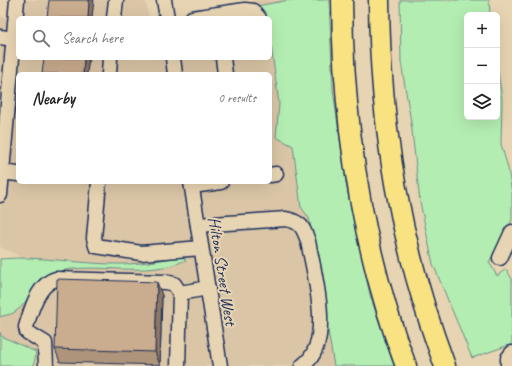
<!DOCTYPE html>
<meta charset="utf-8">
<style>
body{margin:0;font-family:Caveat,sans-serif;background:#f2f2f2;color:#222}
.controls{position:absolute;right:12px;top:12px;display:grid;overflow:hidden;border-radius:6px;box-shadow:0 4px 16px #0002}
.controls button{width:36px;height:36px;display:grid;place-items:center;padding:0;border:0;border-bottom:1px solid #e0e0e0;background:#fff;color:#222;font:20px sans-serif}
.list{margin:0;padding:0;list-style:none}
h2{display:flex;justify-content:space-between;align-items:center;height:52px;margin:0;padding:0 16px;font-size:17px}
h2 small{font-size:13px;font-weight:400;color:#767676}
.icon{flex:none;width:22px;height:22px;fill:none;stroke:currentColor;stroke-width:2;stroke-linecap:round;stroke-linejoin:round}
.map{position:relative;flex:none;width:512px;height:366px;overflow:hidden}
.search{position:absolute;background:#fff;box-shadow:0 4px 16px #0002;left:16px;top:16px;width:256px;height:44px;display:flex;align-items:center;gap:10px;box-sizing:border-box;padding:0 14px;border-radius:6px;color:#767676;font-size:15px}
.panel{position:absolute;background:#fff;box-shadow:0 4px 16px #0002;left:16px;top:72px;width:256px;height:112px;border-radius:6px}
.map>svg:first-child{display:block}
.built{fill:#dac5a6;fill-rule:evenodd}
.green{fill:#b4edb1;stroke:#688e88}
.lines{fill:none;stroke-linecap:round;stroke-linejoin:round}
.minor-casing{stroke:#1b2f5e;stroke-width:17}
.highway-casing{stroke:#1b2f5e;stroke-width:23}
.minor{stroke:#e7d4b2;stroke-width:14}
.highway{stroke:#f8e281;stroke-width:20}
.wall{fill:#ae947a;stroke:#1b2f5e}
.shaded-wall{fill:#8d7863;stroke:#1b2f5e}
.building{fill:#caac8e;stroke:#1b2f5e}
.labels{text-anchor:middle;stroke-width:4;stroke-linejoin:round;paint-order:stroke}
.street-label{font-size:17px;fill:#1b2f5e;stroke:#e7d4b2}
</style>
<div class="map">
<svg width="512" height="366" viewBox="0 0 512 366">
<rect width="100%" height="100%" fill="#e7d4b2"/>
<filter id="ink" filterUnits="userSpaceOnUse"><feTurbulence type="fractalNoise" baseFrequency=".025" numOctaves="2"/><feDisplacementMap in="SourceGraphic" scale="8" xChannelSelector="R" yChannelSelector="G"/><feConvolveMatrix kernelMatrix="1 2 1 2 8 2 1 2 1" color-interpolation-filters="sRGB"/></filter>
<g filter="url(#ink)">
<path class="built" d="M8,0H145L149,18H18V58H270V18H171L256,0H285L310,214L341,366H37L36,354L0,337V312L31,264L10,251L0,247V17H6ZM18,74H270V182H18Z"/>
<g class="green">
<path d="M289,0H329L333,90L347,189L370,295L394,366H334L309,218L301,207L293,146L276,137L279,104L270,38V18H263L257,6Z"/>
<path d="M400,0H489L490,15H467V117H497V65L502,99L501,144L508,168L512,194V220L489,262L497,276L506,269L512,279V344L472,358L433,264L420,202L411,122L401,62Z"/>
<path d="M182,256L186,260C145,279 98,261 56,272C36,278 30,302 15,312C11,315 4,315 0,317V259C41,255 82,265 123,264C143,264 162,260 182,256Z"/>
<path d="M0,332L1,336L36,352L34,366H0Z"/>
</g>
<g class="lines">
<g class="minor-casing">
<g id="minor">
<path d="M164,0L167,18"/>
<path d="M114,18L116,0"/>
<path d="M192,18L245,10L253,11L259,18"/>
<path d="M0,37L14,39"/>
<path d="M173,58L175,74"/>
<path d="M223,58L225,74"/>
<path d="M109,74L110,58"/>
<path d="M0,172L18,174"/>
<path d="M270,175L276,174"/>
<path d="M99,182L94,238L96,246L141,253L201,248"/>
<path d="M191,182L220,366"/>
<path d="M192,186L221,182"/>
<path d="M0,195L17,0"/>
<path d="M198,225L286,219C301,222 303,227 308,241C314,274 335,344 302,366"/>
<path d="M500,258L512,232"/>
<path d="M46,366L45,343L27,332L26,327C31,310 38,284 56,279L166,282L174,284L180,293"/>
<path d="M178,366L180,293L208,288"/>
<path d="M508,366V358L512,353"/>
</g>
</g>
<g class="highway-casing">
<g id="highway">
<path d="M342,0C343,125 362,249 406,366"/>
<path d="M379,0C380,128 400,246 445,366"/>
</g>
</g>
<use href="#minor" class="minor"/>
<use href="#highway" class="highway"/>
</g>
<path class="wall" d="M162,295L160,365L60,362L55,349Z"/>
<g class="shaded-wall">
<path d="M89,0H94L92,18H88Z"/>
<path d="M84,58H89L87,74H83Z"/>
<path d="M157,282L162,295L160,365L155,352Z"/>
</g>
<g class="building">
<path d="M49,0H89L88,18H47Z"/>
<path d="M44,58H84L83,74H42Z"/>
<path d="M57,279L157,282L155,352L55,349Z"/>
</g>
</g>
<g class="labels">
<g class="street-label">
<text transform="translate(223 271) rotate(81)" y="6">Hilton Street West</text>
</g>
</g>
</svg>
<div class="controls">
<button>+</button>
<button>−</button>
<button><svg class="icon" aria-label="layers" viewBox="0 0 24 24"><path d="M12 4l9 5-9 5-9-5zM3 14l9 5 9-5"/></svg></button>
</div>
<div class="search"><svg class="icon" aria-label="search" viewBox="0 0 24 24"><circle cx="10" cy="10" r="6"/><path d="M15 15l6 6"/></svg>Search here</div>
<section class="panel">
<h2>Nearby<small>0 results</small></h2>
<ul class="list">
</ul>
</section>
</div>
